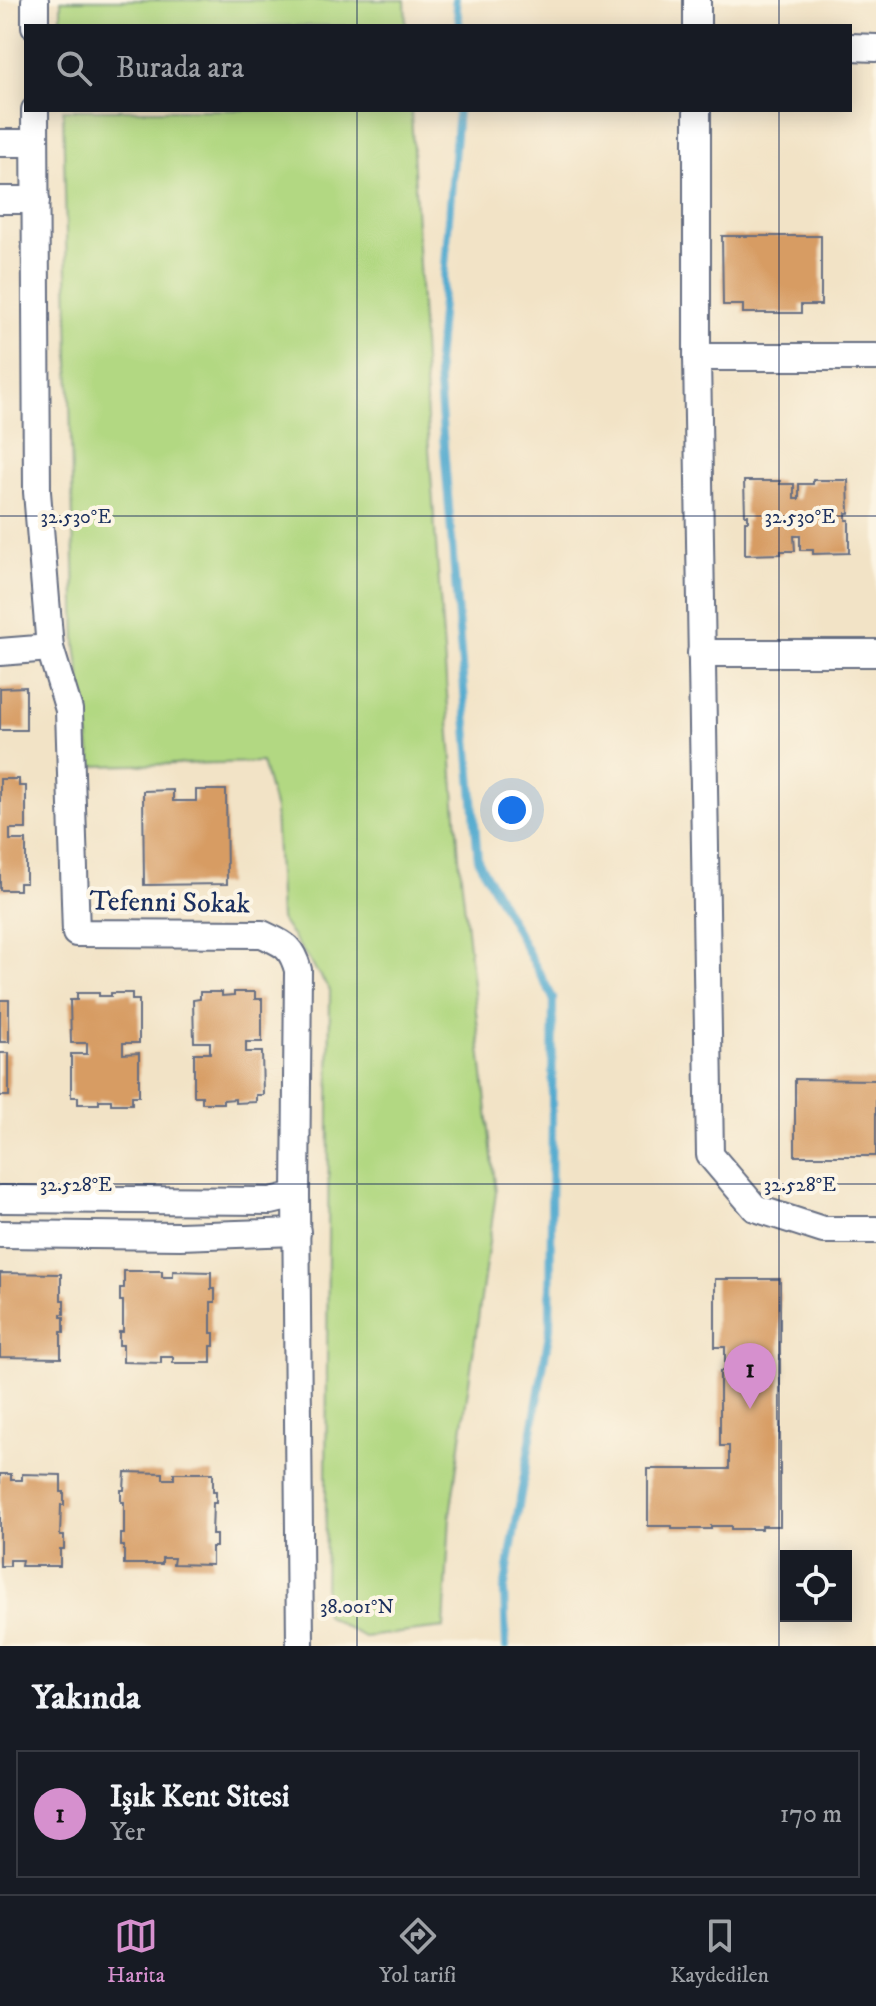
<!DOCTYPE html>
<html lang="tr">
<meta charset="utf-8">
<style>
body{margin:0;font-family:"IM FELL DW Pica",serif;background:#242831;color:#f1f3f6}
.controls{position:absolute;right:24px;bottom:24px;display:grid;overflow:hidden;border-radius:0px;box-shadow:0 4px 20px #0003}
.controls button{width:72px;height:72px;display:grid;place-items:center;padding:0;border:0;border-bottom:2px solid #363941;background:#171b24;color:#f1f3f6;font:40px sans-serif}
.you{position:absolute;left:512px;top:810px;width:28px;height:28px;margin:-20px;border:6px solid #fff;border-radius:50%;background:#1a73e8;box-shadow:0 0 0 12px #1a73e833}
.badge{display:grid;place-items:center;width:52px;height:52px;border-radius:50%;background:#d690ce;color:#111;font-size:26px;font-weight:700}
.pin{position:absolute;translate:-50% -66px;filter:drop-shadow(0 2px 4px #0008)}
.pin::after{content:'';position:absolute;top:42px;width:28px;height:24px;background:inherit;clip-path:polygon(0 0,100% 0,50% 100%)}
.list{margin:0;padding:0;list-style:none}
h2{display:flex;justify-content:space-between;align-items:center;height:104px;margin:0;padding:0 32px;font-size:34px}
h2 small{font-size:26px;font-weight:400;color:#9ea1a6}
.list li{display:grid;grid-template-columns:52px 1fr auto;gap:24px;align-items:center;box-sizing:border-box;height:128px;margin:0 16px 16px;padding:0 16px;border:2px solid #363941;border-radius:0px}
.list b{display:block;font-size:30px;white-space:nowrap}
.list p{margin:0;font-size:26px;white-space:nowrap;color:#9ea1a6}
.list em{font-size:26px;font-style:normal;color:#9ea1a6}
.icon{flex:none;width:44px;height:44px;fill:none;stroke:currentColor;stroke-width:2;stroke-linecap:round;stroke-linejoin:round}
.map{position:relative;flex:none;width:876px;height:1646px;overflow:hidden}
.search{position:absolute;background:#171b24;box-shadow:0 4px 20px #0003;left:24px;right:24px;top:24px;height:88px;display:flex;align-items:center;gap:20px;box-sizing:border-box;padding:0 28px;border-radius:0px;color:#9ea1a6;font-size:30px}
.sheet{height:248px;background:#171b24}
nav{display:flex;justify-content:space-around;align-items:center;box-sizing:border-box;height:112px;border-top:2px solid #363941;background:#171b24;font-size:22px;color:#9ea1a6}
nav a{display:grid;justify-items:center;gap:4px}
nav .on{color:#d690ce}
.map>svg:first-child{display:block}
.green{fill:#b2d882;stroke:#668470;stroke-width:2}
.lines{fill:none;stroke-linecap:round;stroke-linejoin:round}
.stream{stroke:#52aacf;stroke-width:8}
.building{fill:#d79c63}
.minor-casing{stroke:#666e82;stroke-width:30}
.minor{stroke:#fff;stroke-width:26}
.ticks{fill:none;stroke:#1b2f5e;stroke-width:2;stroke-opacity:0.45}
.labels{text-anchor:middle;stroke-width:8;stroke-linejoin:round;paint-order:stroke}
.street-label{font-size:28px;fill:#1b2f5e;stroke:#fcf5e5}
.ticks-label{font-size:20px;text-anchor:middle;fill:#1b2f5e;stroke:#fcf5e5;stroke-width:8;stroke-linejoin:round;paint-order:stroke}
</style>
<div class="map">
<svg width="876" height="1646" viewBox="0 0 876 1646">
<rect width="100%" height="100%" fill="#fcf5e5"/>
<filter id="ink" filterUnits="userSpaceOnUse"><feTurbulence type="fractalNoise" baseFrequency=".0125" numOctaves="2"/><feDisplacementMap in="SourceGraphic" scale="16" xChannelSelector="R" yChannelSelector="G"/><feConvolveMatrix kernelMatrix="1 2 1 2 8 2 1 2 1" color-interpolation-filters="sRGB"/></filter>
<filter id="wash" filterUnits="userSpaceOnUse"><feTurbulence type="fractalNoise" baseFrequency=".006" numOctaves="4" result="noise"/><feDisplacementMap in="SourceGraphic" scale="32" xChannelSelector="R" yChannelSelector="G"/><feGaussianBlur stdDeviation="1.8" result="paint"/><feColorMatrix in="noise" values="0 0 0 0 0 0 0 0 0 0 0 0 0 0 0 0 0 1.4 0 .05"/><feComposite in="paint" operator="in"/></filter>
<g filter="url(#wash)">
<rect width="100%" height="100%" fill="#f2e3c6"/>
<g class="green">
<path d="M61,0H405L406,26H61Z"/>
<path d="M63,110H411L427,420L459,857L496,1193L450,1515L444,1628L364,1637L325,1615L330,990L280,919L275,810L262,762L92,766L76,645Z"/>
</g>
<g class="lines">
<g class="stream">
<path d="M455,0L460,26"/>
<path d="M458,110L437,362L478,860L553,998L550,1328L504,1591L506,1646"/>
</g>
</g>
<g id="blocks">
<g class="building">
<path d="M722,236H821V305H801V313H743V305H723Z"/>
<path d="M813,480H848L849,513H846V520H849V553L813,554V550H800V536H794L795,551H781V554L745,555V521H748V515H745L744,481H780V484H794V499H799V484H813Z"/>
<path d="M26,687V730H0V688Z"/>
<path d="M0,779H19V786H26V829H10V840H26V883H19V890H0Z"/>
<path d="M173,790V801H196V790H226L227,884L144,885L143,791Z"/>
<path d="M200,992H222V996L234,995V992H255V999H262V1042H246V1052H262L263,1095H256V1102L235,1103V1099L223,1100V1103H202V1096H194V1053H210V1042H194L193,1000L200,999Z"/>
<path d="M77,993H99V996H111V993H132V1000H139V1043H123V1054L139,1053V1096H132V1104H111V1100H99V1104H78V1097H71V1054H87V1043H71L70,1000H77Z"/>
<rect x="0" y="1000" width="9" height="42"/>
<rect x="0" y="1053" width="9" height="43"/>
<path d="M795,1079L876,1080V1156H795Z"/>
<path d="M124,1271H162V1277H173V1271L211,1272V1289H215V1302H211V1333H214V1346H211V1363H173V1357H161V1363L123,1362V1345H119V1332H123V1301H120V1288H124Z"/>
<path d="M0,1273L61,1274V1300H64V1314H61V1317H64V1332H61V1358L0,1357Z"/>
<path d="M715,1279H780V1526H762V1529H731V1526H711V1529H672V1526H648V1469H729V1446H720V1371H725V1347H715Z"/>
<path d="M125,1472L163,1473V1479H174V1473H213V1491H216V1503H213L212,1535H216V1547H212V1565L173,1564L174,1558H162V1564H124V1546H121V1534H124V1502H121V1490H124Z"/>
<path d="M0,1474H11V1480H22V1474L61,1475V1492H64V1505H61L60,1536H64V1549H60V1566H21L22,1560H10V1566H0Z"/>
</g>
</g>
</g>
<g filter="url(#ink)">
<use href="#blocks" fill-opacity="0" stroke="#666e82" stroke-width="2"/>
<g class="lines">
<g class="minor-casing">
<g id="minor">
<path d="M35,0V26"/>
<path d="M697,0V26"/>
<path d="M850,47L876,48"/>
<path d="M35,110L37,492L50,648L69,710L76,933L262,934C283,944 291,945 298,970L296,1195L300,1646"/>
<path d="M697,110V357L710,1155L755,1208L823,1230H876"/>
<path d="M0,143H35"/>
<path d="M0,200H36"/>
<path d="M697,357H876"/>
<path d="M0,652L50,648"/>
<path d="M701,653H876"/>
<path d="M0,1199L271,1201L296,1195"/>
<path d="M0,1234L180,1236L297,1232"/>
</g>
</g>
<use href="#minor" class="minor"/>
</g>
</g>
<path class="ticks" d="M357,0V26M779,0V26M357,110V1646M779,110V1646M0,516H876M0,1184H876"/>
<g class="labels">
<g class="street-label">
<text transform="translate(170 901) rotate(1)" y="10">Tefenni Sokak</text>
</g>
</g>
<g class="ticks-label">
<text x="800" y="523">32.530°E</text>
<text x="76" y="523">32.530°E</text>
<text x="76" y="1191">32.528°E</text>
<text x="800" y="1191">32.528°E</text>
<text x="357" y="1613">38.001°N</text>
</g>
</svg>
<div class="controls">
<button><svg class="icon" aria-label="locate" viewBox="0 0 24 24"><circle cx="12" cy="12" r="6"/><path d="M12 2v4M12 18v4M2 12h4M18 12h4"/></svg></button>
</div>
<div class="you"></div>
<div class="pin badge" style="left:750px;top:1409px">1</div>
<div class="search"><svg class="icon" aria-label="search" viewBox="0 0 24 24"><circle cx="10" cy="10" r="6"/><path d="M15 15l6 6"/></svg>Burada ara</div>
</div>
<section class="sheet">
<h2>Yakında<small></small></h2>
<ul class="list">
<li><span class="badge">1</span><div><b>Işık Kent Sitesi</b><p>Yer</p></div><em>170 m</em></li>
</ul>
</section>
<nav>
<a class="on"><svg class="icon" aria-label="map" viewBox="0 0 24 24"><path d="M3 6l6-2 6 2 6-2v14l-6 2-6-2-6 2zM9 4v14M15 6v14"/></svg>Harita</a>
<a><svg class="icon" aria-label="directions" viewBox="0 0 24 24"><path d="M12 3l9 9-9 9-9-9zM9 14v-3h6M13 9l2 2-2 2"/></svg>Yol tarifi</a>
<a><svg class="icon" aria-label="saved" viewBox="0 0 24 24"><path d="M7 4h10v16l-5-4-5 4z"/></svg>Kaydedilen</a>
</nav>
